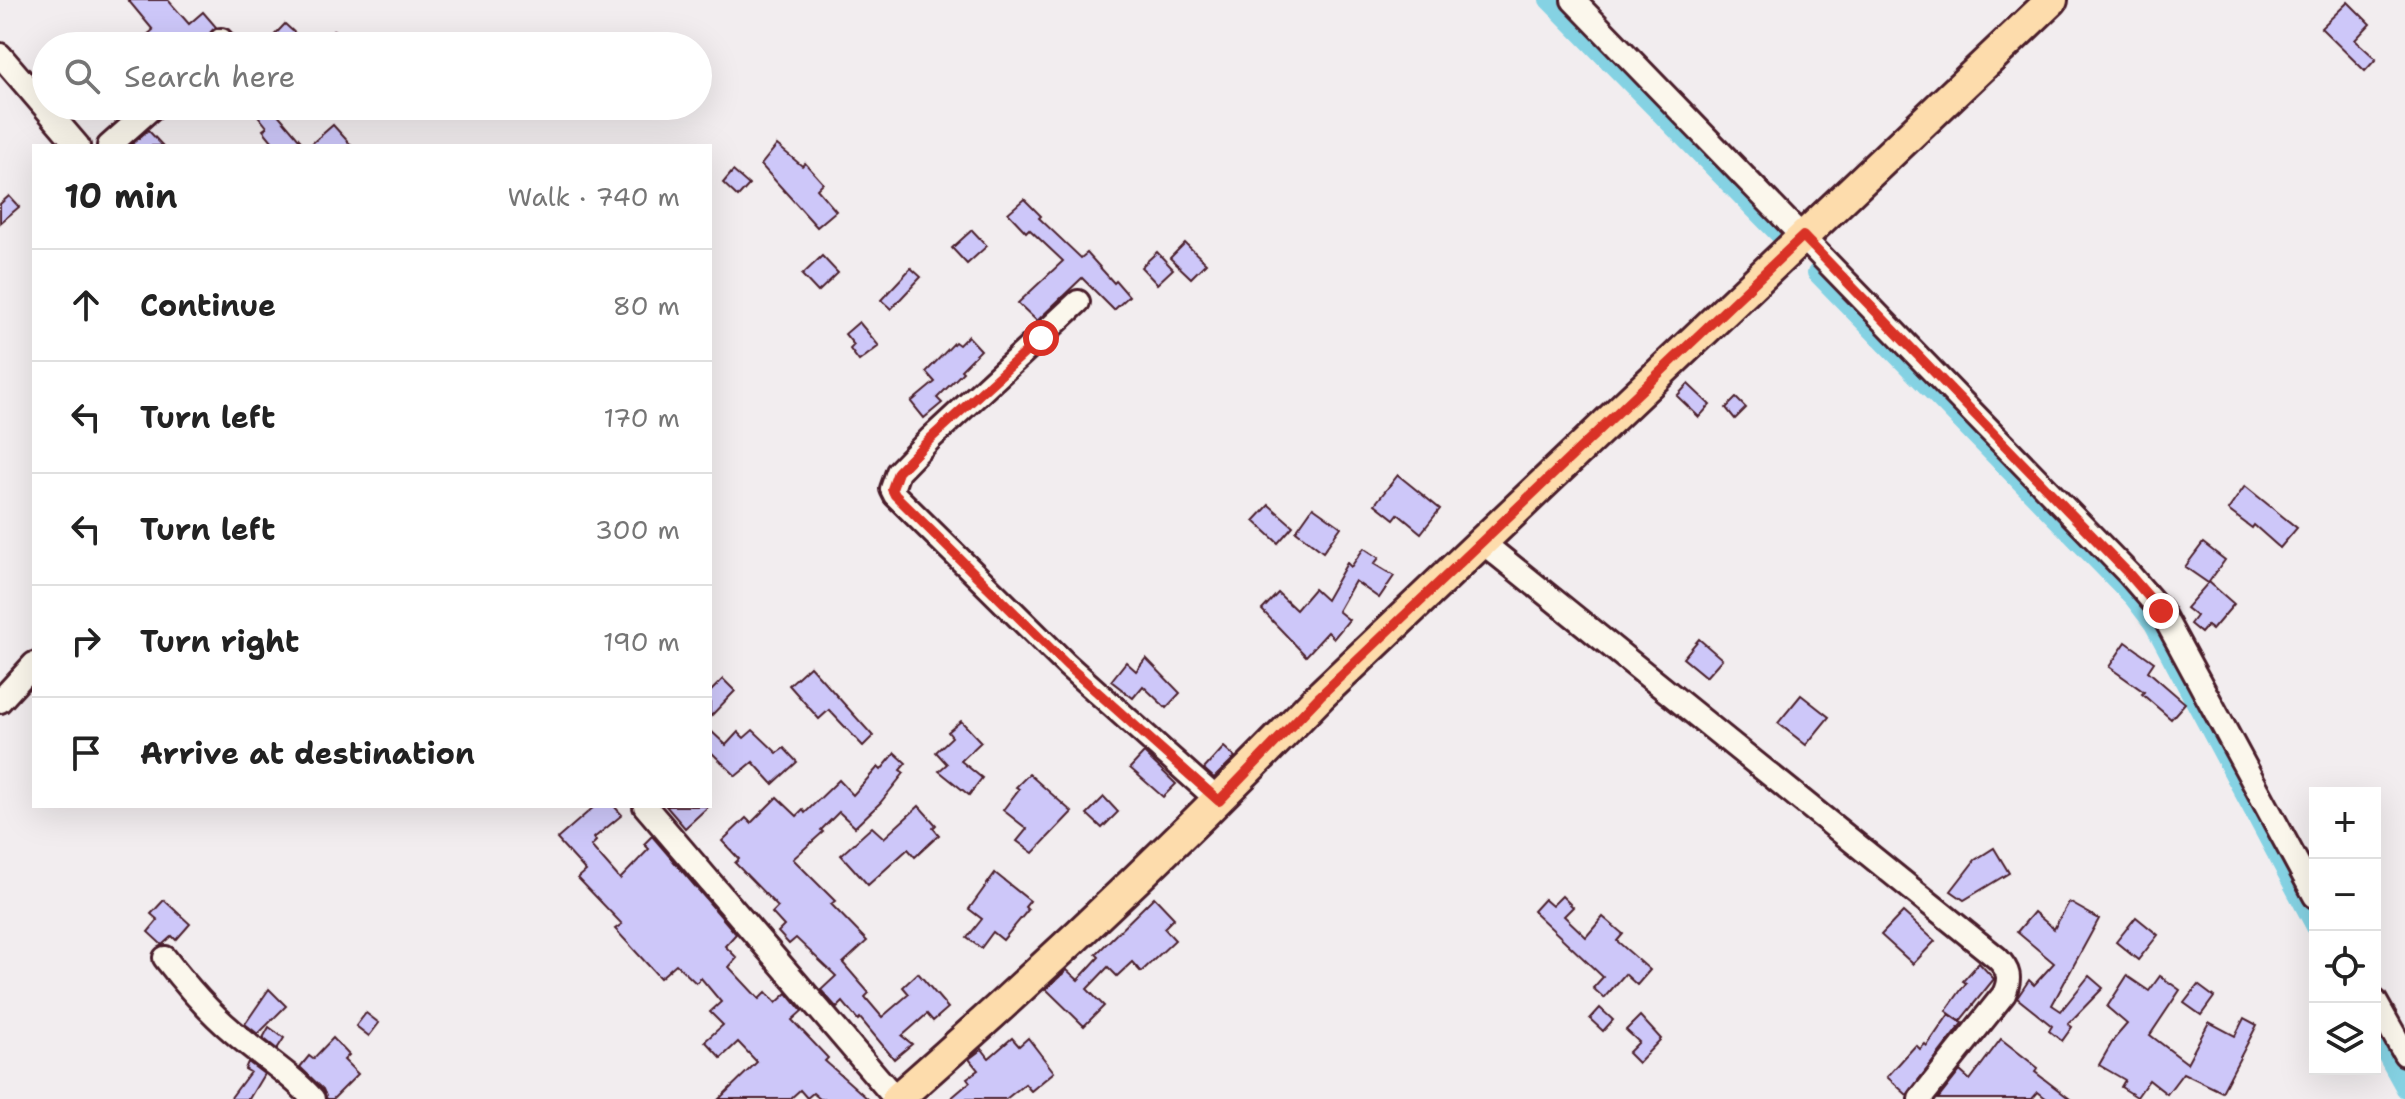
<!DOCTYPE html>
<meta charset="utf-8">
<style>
body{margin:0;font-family:"Shantell Sans",sans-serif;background:#f6f6f6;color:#222}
.controls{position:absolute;right:24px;bottom:24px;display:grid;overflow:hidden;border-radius:0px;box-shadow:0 8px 32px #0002}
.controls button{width:72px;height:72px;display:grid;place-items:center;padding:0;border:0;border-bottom:2px solid #e0e0e0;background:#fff;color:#222;font:40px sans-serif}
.stop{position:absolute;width:24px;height:24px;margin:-18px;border:6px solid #d93025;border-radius:50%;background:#fff}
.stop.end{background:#d93025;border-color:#fff;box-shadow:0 2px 8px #0008}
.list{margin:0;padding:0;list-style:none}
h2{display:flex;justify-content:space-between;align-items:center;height:104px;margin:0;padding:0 32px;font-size:34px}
h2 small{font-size:26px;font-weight:400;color:#767676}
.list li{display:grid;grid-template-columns:52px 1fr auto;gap:24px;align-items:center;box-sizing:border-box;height:112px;padding:0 32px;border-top:2px solid #e0e0e0}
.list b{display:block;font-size:30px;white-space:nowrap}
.list em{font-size:26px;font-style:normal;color:#767676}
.icon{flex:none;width:44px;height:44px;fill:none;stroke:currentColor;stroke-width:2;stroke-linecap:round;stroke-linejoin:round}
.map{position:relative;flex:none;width:2405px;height:1099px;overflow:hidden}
.search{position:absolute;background:#fff;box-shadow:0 8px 32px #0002;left:32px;top:32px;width:680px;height:88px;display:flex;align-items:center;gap:20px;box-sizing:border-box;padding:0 28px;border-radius:44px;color:#767676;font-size:30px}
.panel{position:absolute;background:#fff;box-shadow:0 8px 32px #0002;left:32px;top:144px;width:680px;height:664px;border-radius:0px}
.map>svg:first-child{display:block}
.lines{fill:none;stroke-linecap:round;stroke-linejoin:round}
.canal{stroke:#85d2e3;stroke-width:18}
.building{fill:#cdc7f9;stroke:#4a1f2b;stroke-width:2}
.minor-casing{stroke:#4a1f2b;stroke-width:28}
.major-casing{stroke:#4a1f2b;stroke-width:36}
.minor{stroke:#fbf7ec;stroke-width:22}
.major{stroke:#fddcac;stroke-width:30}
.route{stroke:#d93025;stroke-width:10}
</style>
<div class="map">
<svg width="2405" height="1099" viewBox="0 0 2405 1099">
<rect width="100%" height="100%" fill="#f2edef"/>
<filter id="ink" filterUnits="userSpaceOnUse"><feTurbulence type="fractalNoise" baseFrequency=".0125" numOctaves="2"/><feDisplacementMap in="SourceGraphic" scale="16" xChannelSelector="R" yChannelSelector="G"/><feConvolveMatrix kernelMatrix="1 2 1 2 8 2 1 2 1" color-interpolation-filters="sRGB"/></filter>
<g filter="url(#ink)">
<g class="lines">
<g class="canal">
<path d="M1548,0L1779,235"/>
<path d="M1816,273L2133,598L2153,624L2315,927"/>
<path d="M2375,1035L2405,1089"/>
</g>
</g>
<g class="building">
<path d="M128,0H168L189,24L203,12L216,27L201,46H134L153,30Z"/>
<path d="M2348,2L2370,24L2355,40L2376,59L2365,71L2321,28Z"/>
<path d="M285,24L309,46H264Z"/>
<path d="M334,30L351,46H318Z"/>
<path d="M262,106H271L305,146H276L263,130L267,127L255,112Z"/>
<path d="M333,125L352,146H309Z"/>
<path d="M148,130L163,146H130Z"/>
<path d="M777,145L802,166L805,163L823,183L817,189L836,211L817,227L761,165Z"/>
<path d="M733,171L749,185L738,197L723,183Z"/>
<path d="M9,196L19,207L0,223V204Z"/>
<path d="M1024,199L1041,216L1039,218L1081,258L1087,253L1114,283L1116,281L1129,296L1114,310L1082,278L1037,321L1018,303L1063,261L1029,229L1026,232L1008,213Z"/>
<path d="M972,230L987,246L967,264L952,248Z"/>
<path d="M1185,243L1206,263L1191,278L1170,258Z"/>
<path d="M1157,252L1173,269L1157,284L1141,267Z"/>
<path d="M822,256L838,273L818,292L802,275Z"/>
<path d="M911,268L921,277L891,309L881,300Z"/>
<path d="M859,322L879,346L859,361L850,349L854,345L845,334Z"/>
<path d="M968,336L981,350L961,370L963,372L937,398L942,403L924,418L911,402L935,382L926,372L955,342L959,345Z"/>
<path d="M1688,384L1710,405L1699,417L1677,396Z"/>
<path d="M1736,398L1746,408L1735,419L1726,408Z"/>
<path d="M1398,475L1440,509L1421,533L1398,514L1394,519L1375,504Z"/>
<path d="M2245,486L2297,528L2280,548L2254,525L2252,528L2228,510Z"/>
<path d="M1269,505L1293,526L1278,543L1254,521Z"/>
<path d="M1313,507L1341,527L1323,552L1296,531Z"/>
<path d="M2203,543L2225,560L2209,582L2234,604L2212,630L2207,626L2201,633L2190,624L2196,616L2186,608L2208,583L2185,567Z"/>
<path d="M1364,548L1379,558L1374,564L1394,576L1379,598L1355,581L1338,611L1349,620L1334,638L1328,632L1306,656L1262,610L1278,593L1296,610L1314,589L1326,600L1347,563L1351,567Z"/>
<path d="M1699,639L1722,659L1706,677L1683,658Z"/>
<path d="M2126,642L2154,662L2148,671L2185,703L2171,719L2142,694L2144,692L2109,667Z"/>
<path d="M1146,658L1180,693L1166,708L1143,686L1133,698L1111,681L1126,662L1136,671Z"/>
<path d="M810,666L873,736L863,746L829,710L819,719L789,685Z"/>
<path d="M723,679L735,691L710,717V692Z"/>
<path d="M1801,695L1829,717L1806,745L1778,723Z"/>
<path d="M961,721L981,742L961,761L982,778L969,795L939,771L947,764L936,752L952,737L948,732Z"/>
<path d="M710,730L726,745L738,732L744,738L753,730L777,753L784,748L797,762L773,784L753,762L736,776L710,751Z"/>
<path d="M1224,747L1235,757L1214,778L1204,769Z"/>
<path d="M895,753L906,763L900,770L904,773L880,803L855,827L839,812L821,830L823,832L793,859L835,901L831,904L867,941L843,963L869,993L865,997L882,1017L909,994L903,987L918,973L948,1008L933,1021L927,1014L902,1036L912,1044L894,1059L860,1018L858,1020L843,1002L837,1008L821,990L836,976L796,938L789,944L778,932L784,926L772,913L778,907L735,863L739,859L722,841L746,818L751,823L777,797L797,816L803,810L805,813L839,780L853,795L878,767L881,770Z"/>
<path d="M1144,753L1176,784L1163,797L1130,768Z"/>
<path d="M1029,774L1072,812L1033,853L1017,841L1027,829L1003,810L1019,789L1016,787Z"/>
<path d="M1104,797L1118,812L1102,828L1087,814Z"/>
<path d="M595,806H614L622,815L594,838L596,841L591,846L620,879L649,849L644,844L652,836L736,934L725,946L737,958L729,967L759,999L766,992L776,1003L787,993L802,1011L792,1020L828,1058L825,1061L868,1099H820L813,1093L807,1098L800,1090L790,1099H719L757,1062L738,1042L721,1058L705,1041L723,1025L710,1012L721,1002L701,978L696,983L676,964L660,978L615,929L622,924L578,878L586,871L557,839Z"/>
<path d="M666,806H709L685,828Z"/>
<path d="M919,806L936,825L933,828L939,835L915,857L908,849L868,885L841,855L872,827L884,838Z"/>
<path d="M1994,848L2009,873L1964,900L1951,891L1975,860Z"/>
<path d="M995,873L1030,901L1025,907L1028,910L1003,940L993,932L981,948L967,938L982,919L969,909Z"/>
<path d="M1562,896L1573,907L1564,916L1586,937L1603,917L1623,934L1617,941L1650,970L1637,985L1625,974L1604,998L1593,988L1603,977L1533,911L1544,899L1552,906Z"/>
<path d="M1154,897L1174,918L1164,928L1175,940L1141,972L1132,962L1117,976L1108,967L1087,989L1104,1006L1084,1026L1046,989L1067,970L1078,980L1099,957L1096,954Z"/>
<path d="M164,900L190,924L176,940L172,936L162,945L148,932L158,920L151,914Z"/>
<path d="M2069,902L2099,919L2052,1005L2061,1011L2089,976L2103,988L2068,1024L2072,1027L2062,1041L2049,1031L2052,1026L2017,998L2029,980L2034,985L2054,963L2017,932L2034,912L2054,929Z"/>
<path d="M1903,912L1935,941L1913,964L1881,935Z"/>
<path d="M2136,917L2158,935L2138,960L2116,942Z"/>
<path d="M1979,963L1994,979L1960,1021L1946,1011L1966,983L1963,981Z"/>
<path d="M2127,976L2149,991L2160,976L2180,990L2150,1035L2187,1063L2209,1022L2235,1036L2244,1018L2257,1025L2222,1092L2183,1073L2167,1094L2149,1080L2137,1097L2121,1087L2125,1080L2099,1065L2114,1039L2127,1024L2107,1007Z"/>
<path d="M2198,985L2214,997L2201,1015L2184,1003Z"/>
<path d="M269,989L286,1006L258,1034L245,1024Z"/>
<path d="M1600,1008L1613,1020L1603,1031L1590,1019Z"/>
<path d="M366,1013L379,1023L369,1036L356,1026Z"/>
<path d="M1949,1014L1962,1023L1907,1095L1887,1077L1916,1045L1920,1049L1925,1044L1927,1046Z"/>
<path d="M1640,1016L1661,1039L1638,1063L1628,1053L1639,1042L1626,1030Z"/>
<path d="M269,1027L284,1038L277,1049L263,1038Z"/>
<path d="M333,1038L349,1055L344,1060L358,1074L333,1099H327L323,1089L300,1067L309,1056L313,1059Z"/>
<path d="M1012,1038L1019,1046L1028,1038L1054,1072L1031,1091L1025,1084L1006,1099H950L970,1082L967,1078L978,1070L969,1059L982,1049L989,1058Z"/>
<path d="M2001,1039L2038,1068L2035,1072L2070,1099H2047L2038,1092L2032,1099H1938L1960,1071L1970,1080Z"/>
<path d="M248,1062L264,1074L249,1099H230L250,1072L245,1069Z"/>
</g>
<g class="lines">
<g class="minor-casing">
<g id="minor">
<path d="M1573,0L2129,574L2161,611L2315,896"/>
<path d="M221,46V40"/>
<path d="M0,55L78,146"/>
<path d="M109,146L154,106"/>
<path d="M1078,302L931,438L898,472L892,489L895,495L1067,665L1219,801"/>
<path d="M1482,542L1997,958C2009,970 2011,978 2004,994L1920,1099"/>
<path d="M0,701L34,664"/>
<path d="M645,806L896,1099"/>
<path d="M165,958C185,984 207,1010 232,1031C259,1055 289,1072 313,1099"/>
<path d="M2375,1001L2405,1054"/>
</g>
</g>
<g class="major-casing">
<path id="major" d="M897,1099C1044,970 1185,836 1320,696L2052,0"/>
</g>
<use href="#minor" class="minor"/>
<use href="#major" class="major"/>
</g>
</g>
<g class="lines" filter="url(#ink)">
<path class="route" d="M1041,338L931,438L898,472L892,489L895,495L1067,665L1219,801L1320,696L1803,236L2129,574L2161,611"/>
</g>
</svg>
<div class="controls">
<button>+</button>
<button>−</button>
<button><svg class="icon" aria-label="locate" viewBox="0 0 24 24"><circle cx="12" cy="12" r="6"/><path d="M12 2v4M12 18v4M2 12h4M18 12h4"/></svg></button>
<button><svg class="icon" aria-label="layers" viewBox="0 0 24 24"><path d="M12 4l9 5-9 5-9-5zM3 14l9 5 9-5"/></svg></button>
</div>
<div class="stop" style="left:1041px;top:338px"></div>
<div class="stop end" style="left:2161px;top:611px"></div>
<div class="search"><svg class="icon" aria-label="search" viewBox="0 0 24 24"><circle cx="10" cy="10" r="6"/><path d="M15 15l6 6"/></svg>Search here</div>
<section class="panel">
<h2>10 min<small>Walk · 740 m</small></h2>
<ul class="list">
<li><svg class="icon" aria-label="ahead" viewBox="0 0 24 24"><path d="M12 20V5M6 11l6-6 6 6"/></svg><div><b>Continue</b></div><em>80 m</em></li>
<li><svg class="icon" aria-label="left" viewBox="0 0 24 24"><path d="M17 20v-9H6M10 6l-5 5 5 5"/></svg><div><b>Turn left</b></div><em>170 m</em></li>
<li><svg class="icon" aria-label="left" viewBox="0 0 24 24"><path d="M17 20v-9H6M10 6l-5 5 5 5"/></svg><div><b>Turn left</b></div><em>300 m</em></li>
<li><svg class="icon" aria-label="right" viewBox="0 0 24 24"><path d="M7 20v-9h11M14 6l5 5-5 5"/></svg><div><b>Turn right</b></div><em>190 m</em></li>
<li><svg class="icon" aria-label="arrive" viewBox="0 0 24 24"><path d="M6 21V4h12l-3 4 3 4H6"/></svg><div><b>Arrive at destination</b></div></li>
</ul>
</section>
</div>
